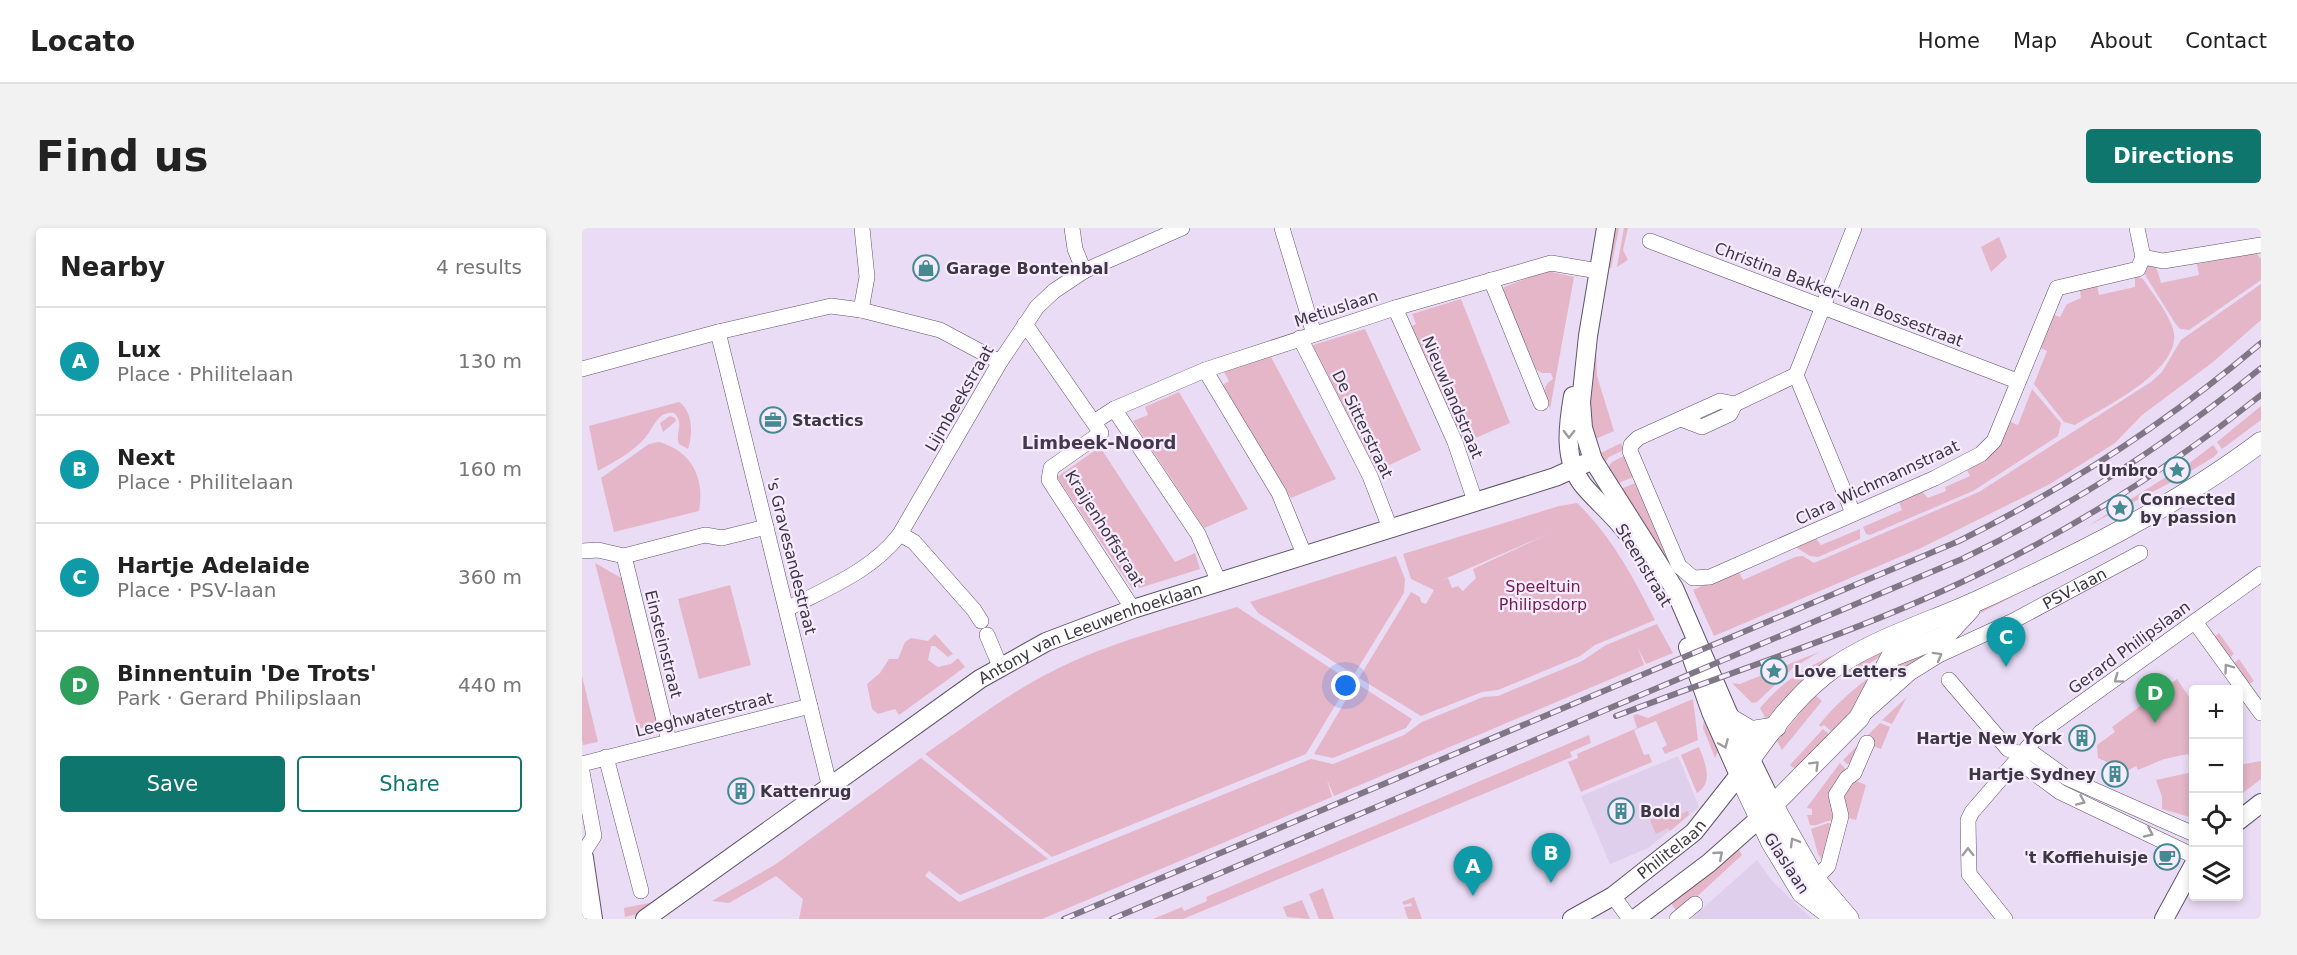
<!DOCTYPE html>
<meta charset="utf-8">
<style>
body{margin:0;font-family:"DejaVu Sans",sans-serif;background:#f2f2f2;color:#222}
.controls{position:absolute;right:18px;bottom:18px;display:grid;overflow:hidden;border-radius:6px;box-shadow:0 3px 9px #0003}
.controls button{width:54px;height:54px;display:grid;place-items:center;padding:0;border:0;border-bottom:2px solid #e0e0e0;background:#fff;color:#222;font:30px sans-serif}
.you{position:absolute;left:764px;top:458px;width:21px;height:21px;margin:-15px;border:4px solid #fff;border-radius:50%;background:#1a73e8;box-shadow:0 0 0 9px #1a73e833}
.badge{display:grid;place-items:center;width:39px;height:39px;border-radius:50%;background:#0f766e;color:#fff;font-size:20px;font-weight:700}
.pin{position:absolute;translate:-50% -50px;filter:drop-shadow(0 2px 3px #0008)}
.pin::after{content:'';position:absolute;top:32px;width:21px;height:18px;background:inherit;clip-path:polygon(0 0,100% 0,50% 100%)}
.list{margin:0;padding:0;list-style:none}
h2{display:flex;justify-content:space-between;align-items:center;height:78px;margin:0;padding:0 24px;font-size:26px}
h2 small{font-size:20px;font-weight:400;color:#767676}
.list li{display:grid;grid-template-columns:39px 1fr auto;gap:18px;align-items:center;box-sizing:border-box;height:108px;padding:0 24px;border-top:2px solid #e0e0e0}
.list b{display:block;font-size:22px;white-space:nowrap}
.list p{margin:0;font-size:20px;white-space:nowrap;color:#767676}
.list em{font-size:20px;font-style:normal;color:#767676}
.actions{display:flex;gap:12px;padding:18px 24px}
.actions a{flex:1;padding:14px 0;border:2px solid #0f766e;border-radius:6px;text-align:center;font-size:21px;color:#0f766e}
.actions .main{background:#0f766e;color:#fff}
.icon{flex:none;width:33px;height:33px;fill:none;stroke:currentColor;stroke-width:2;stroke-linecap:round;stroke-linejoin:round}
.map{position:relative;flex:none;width:1679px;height:691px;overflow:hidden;border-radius:6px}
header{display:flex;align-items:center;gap:36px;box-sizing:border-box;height:84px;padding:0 30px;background:#fff;border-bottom:2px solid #e0e0e0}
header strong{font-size:28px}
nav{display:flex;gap:33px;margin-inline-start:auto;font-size:21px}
.intro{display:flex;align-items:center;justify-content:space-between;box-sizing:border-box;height:144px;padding:0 36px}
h1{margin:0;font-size:42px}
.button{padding:15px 27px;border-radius:6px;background:#0f766e;color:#fff;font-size:21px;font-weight:700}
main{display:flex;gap:36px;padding:0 36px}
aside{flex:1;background:#fff;border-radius:6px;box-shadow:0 3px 9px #0003}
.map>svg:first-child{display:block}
.built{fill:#dfceec}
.green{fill:#e5b6c8;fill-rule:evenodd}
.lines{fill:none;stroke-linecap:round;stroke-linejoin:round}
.minor-casing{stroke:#605469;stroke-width:16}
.tertiary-casing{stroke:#605469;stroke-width:20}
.secondary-casing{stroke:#605469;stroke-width:21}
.primary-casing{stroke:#605469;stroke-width:24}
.minor{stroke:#fff;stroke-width:15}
.tertiary{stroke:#fff;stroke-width:18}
.secondary{stroke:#fff;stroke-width:20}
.primary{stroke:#fff;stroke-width:22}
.rail-casing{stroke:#807786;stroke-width:6}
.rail{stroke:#f6ebff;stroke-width:4;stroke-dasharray:11;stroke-linecap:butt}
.oneway{stroke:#9e9ba0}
.labels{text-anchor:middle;stroke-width:4.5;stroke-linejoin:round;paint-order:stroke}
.poi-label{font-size:16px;font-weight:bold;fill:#3c3740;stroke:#f6ebff;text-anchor:start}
.street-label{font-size:16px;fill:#3c3740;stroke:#f6ebff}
.park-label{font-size:16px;fill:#741d49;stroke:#f6ebff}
.neighbourhood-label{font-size:18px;font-weight:bold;fill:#44394c;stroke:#f6ebff}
</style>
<header>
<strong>Locato</strong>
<nav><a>Home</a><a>Map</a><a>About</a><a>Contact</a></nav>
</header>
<div class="intro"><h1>Find us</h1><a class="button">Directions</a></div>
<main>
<aside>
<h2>Nearby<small>4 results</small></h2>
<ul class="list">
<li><span class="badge" style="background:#0f9aa8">A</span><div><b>Lux</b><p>Place · Philitelaan</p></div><em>130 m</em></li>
<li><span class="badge" style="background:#0f9aa8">B</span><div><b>Next</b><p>Place · Philitelaan</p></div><em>160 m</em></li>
<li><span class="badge" style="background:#0f9aa8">C</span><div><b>Hartje Adelaide</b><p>Place · PSV-laan</p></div><em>360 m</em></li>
<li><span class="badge" style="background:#2e9e5b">D</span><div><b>Binnentuin 'De Trots'</b><p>Park · Gerard Philipslaan</p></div><em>440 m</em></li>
</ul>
<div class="actions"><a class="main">Save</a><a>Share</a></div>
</aside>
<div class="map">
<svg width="1679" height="691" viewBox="0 0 1679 691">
<rect width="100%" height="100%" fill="#eadcf5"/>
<g class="built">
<path d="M1096,528L1117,579L1066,620L1028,636L999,568Z"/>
<path d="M1175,632L1191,654L1230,691H1109Z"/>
</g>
<g class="green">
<path d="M1032,0H1037L1029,40L1024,41Z"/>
<path d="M1042,0H1046L1041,22L1046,32L1035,39Z"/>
<path d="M1417,9L1425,29L1409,44L1399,19Z"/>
<path d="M1674,25L1679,31V52L1607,102L1598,101L1593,95L1560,42L1565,34C1576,37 1576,45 1579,55L1617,47L1615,36Z"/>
<path d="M965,43L992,49L968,181C963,168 958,159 971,151L969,145H960L951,140L920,63L922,59Z"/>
<path d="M1553,47L1561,51C1571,66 1584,82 1590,98C1607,140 1520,180 1493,197L1482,194L1452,156L1465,123L1457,119L1470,86L1478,89L1485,76L1499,70L1498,62L1515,58L1517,67L1553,59Z"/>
<path d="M1679,56V92L1631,134L1560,187L1533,215L1468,256L1339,320L1132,408L1111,362L1156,342L1161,352L1213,329L1221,328L1232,335L1397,264L1569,154L1580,144L1599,112Z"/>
<path d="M879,71L928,195L882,215L828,99L834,96L830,86Z"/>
<path d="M783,101L839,222L795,243L728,118Z"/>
<path d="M1014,119L1015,148L1032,203L1009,213L1006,170Z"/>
<path d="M689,129L754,251L709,270L641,157L647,153L642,144Z"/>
<path d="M1450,161L1479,195L1476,208L1391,263L1288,307L1284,306L1281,299L1320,282L1317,274L1339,262L1346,270L1364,263L1363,259L1388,248L1383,238L1426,193L1436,197Z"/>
<path d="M597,164L666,281L622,300L551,193L566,187L563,179Z"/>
<path d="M97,174C111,183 111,207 106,221L97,216C93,203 103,196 92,185C75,183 72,200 63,210C51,224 32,234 16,243L7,198Z"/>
<path d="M1679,178V192L1640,221L1635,214Z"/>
<path d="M88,188L93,190L94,193L81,204L78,195Z"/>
<path d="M77,214C110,223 123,251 117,283L32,304L19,250L67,216Z"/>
<path d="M1039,215L1042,222L1027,229L1020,238L1017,226Z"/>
<path d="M1631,217L1636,224L1633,228L1601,248L1597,243Z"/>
<path d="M518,219L593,334L613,325L618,341L551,362L475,249Z"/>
<path d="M1044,227L1054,248L1034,256L1023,243L1030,234Z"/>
<path d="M1592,244L1597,250L1506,298Z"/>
<path d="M1056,254L1094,340L1095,355L1036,262Z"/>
<path d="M995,275C1030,309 1051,349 1073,392L1013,417L998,428L916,462L900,464L839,488L777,450L829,364L838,369L839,374L844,376L852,362L829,351L821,326L977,278ZM966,306L891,341L894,350L881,363L876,358L870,360L866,350L858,353Z"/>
<path d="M1278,301V311L1236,329L1228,328L1212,318L1233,309L1239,317Z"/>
<path d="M1521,322L1387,391L1386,386Z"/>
<path d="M814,328L823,351L822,365L773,445L763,441L676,385L668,374Z"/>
<path d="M13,335L41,351L79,495L56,501Z"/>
<path d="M148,357L169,437L117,451L96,371Z"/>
<path d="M655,379L768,453L724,526L470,629L343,526C384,498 425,466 469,444C527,414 593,398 655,379Z"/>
<path d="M1363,394L1366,400L1306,424L1268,447L1266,441L1274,436Z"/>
<path d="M1075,396L1091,425L1064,436L1056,420L1062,437L752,568L745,552L750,569L460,691H217L221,671L194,648L147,675L130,673L194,636L339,530L466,631L378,667L347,643L343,648L377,674L729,531L751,536L822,507L840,494L901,469L916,468L1000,433L1024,417Z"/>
<path d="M1637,405L1652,426L1645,431L1630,411Z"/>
<path d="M353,406L371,426L366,429L353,418H349L346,432L356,439L369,436L376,430L383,439L317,487L313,481L296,486L290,481L285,456L298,445L307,431H316L323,414L329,410L346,413Z"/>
<path d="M1377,409L1374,413L1296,462L1307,442L1337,424Z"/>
<path d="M1237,424L1211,440L1175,474L1170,475L1150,455L1158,456Z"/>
<path d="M1254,426L1229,445L1185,493L1178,480C1203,451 1221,441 1254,426Z"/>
<path d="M1657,431L1672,453L1664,458L1649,437Z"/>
<path d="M1295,444L1283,473L1213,541L1208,537L1241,501L1248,507L1250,504L1242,497L1239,499L1237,497C1254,476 1272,460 1295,444Z"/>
<path d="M0,448L16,514L1,517L0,512Z"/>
<path d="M1595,451L1611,475V525L1607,529L1606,526L1582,531L1556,542L1554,538L1545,543L1516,530L1515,517L1533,504L1530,499Z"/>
<path d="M774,455L830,491L824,500L751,530L732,526Z"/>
<path d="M1233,467L1240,473L1200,522L1195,513Z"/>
<path d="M1325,469L1310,496L1300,492Z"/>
<path d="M1111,471L1116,512L1083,526L1080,520L1085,517L1074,493L1052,502L1062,527L1067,526L1070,534L999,564L986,534L996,530L995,526L1055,500L1051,488L1055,486L1066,490Z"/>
<path d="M1122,491L1136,524L1133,530L1121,500Z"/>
<path d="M1298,495L1308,499L1299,521L1288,517L1270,535L1265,536L1261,532Z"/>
<path d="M1007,507L1009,515L988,524L990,529L601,691H571L600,679L602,683L625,673L624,669Z"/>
<path d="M1117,519C1123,534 1132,555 1115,565L1099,527Z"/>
<path d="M1679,533V551L1657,568V537Z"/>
<path d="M1258,535L1265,543L1252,593C1242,591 1237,599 1228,597L1225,587H1230V581L1225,580L1226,578Z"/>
<path d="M1611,544V590L1580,581V569L1574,552Z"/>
<path d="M1272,552L1284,557L1274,592L1266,590L1258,572Z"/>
<path d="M1106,583L1107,587L1088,603L1086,600L1074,606L1068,592L1082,587L1084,592Z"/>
<path d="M1246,595L1251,596L1241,633L1236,626L1229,601Z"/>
<path d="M1156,620L1160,627L1109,674L1107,671L1094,683L1089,675Z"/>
<path d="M741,660L752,691H737L727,666Z"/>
<path d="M832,669L840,691H826L822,679L830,678L829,675L822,677L820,674Z"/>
<path d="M720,672L728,691L705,689L701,679Z"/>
<path d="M72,674L56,686L43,689L42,680Z"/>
</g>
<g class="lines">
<g class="minor-casing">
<g id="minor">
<path d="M490,0L493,21L502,43"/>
<path d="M700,0L732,106"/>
<path d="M1272,0L1214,147L1153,176L1138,173L1056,210L1049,217L1048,223L1097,338L1111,350L1128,349L1353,250L1399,226L1412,213L1475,60L1556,41L1561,29L1581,33L1679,17"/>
<path d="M1555,0L1561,29"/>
<path d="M1068,13L1435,153"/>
<path d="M909,52L959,175"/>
<path d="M813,80L873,214L893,273"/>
<path d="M279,82L285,49L280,0"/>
<path d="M443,96L519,205L469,240L467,252L551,381"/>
<path d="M136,104L248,560"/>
<path d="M718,110L788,248L808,300"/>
<path d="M0,141L136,104L249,78L279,82L358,102L418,134"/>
<path d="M623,142L697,265L722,326"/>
<path d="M1214,147L1271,285"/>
<path d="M532,181L616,306L637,354"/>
<path d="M1099,191L1120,199L1148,186L1153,176"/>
<path d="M512,194L532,181L623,142L813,80L969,35L1016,43"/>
<path d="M318,306L332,314L392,382L399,393"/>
<path d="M0,323L16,322L42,328L123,307L140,310L184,299"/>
<path d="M42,328L87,513"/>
<path d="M205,381C245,360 290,343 318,306L418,134L455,79L472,63L502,43L600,0"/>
<path d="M1613,394L1679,485"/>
<path d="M405,407L418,438"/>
<path d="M1367,452L1426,521L1440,527L1449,524L1485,550L1612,606"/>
<path id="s1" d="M1284,484L1328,445L1357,427L1431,393L1558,325"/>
<path d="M1440,527V536L1478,564L1612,628"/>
<path d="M24,529L59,663"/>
<path d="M0,536L228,478"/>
<path d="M0,544L12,608L0,627"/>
<path d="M1227,657L1246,638L1259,588L1254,567L1265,550L1272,545L1285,515"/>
<path d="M1031,668L1048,691"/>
<path d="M1095,691L1113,676"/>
<path d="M1423,691L1387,646L1386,592L1390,584L1459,504L1679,346"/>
</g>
</g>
<g class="tertiary-casing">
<g id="tertiary">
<path d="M1024,0L1006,108L999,174L1001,200L1011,232L1092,360L1146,485L1191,577"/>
<path d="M991,168C986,197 981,232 1001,257C1015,274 1032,287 1045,305"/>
<path d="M1106,419L1129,484L1157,547"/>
<path d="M1656,593L1679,575"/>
<path id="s2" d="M63,691L398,451L464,414L551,381L973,249L1011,232"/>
<path id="s3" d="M990,691L1031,668L1112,604L1157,547"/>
<path d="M1053,691L1127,635L1188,581"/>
<path d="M1582,691L1612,636"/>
</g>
</g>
<g class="secondary-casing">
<g id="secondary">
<path d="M1149,491L1169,503L1194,499"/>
<path d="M1254,691L1220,665L1189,614L1157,547C1182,512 1208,474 1242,447C1281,415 1347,395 1393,374C1491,329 1593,279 1679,214"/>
<path d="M1267,691L1233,651L1191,577L1277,490L1309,429L1363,408L1388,381"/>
</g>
</g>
<g class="primary-casing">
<path id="primary" d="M0,630L9,691"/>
</g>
<use href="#minor" class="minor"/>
<use href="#tertiary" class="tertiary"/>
<use href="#secondary" class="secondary"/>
<use href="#primary" class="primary"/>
<g class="rail-casing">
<g id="rail">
<path d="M1034,488C1159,440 1289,400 1409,340C1506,292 1595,234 1679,167"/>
<path d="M482,691L1377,313C1486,259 1586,194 1679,115"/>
<path d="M530,691L1380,331C1488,279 1586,216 1679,140"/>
</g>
</g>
<use href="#rail" class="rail"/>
</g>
<defs><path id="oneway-chevron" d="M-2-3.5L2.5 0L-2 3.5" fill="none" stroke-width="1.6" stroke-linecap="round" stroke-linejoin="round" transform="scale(1.5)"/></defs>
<g class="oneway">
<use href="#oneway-chevron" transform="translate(987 206) rotate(91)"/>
<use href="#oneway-chevron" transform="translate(1356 428) rotate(-29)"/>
<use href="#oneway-chevron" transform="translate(1646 440) rotate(-126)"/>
<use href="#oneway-chevron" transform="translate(1536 451) rotate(144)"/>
<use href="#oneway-chevron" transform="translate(1142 516) rotate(67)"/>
<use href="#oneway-chevron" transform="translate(1233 537) rotate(-45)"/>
<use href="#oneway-chevron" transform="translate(1499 573) rotate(24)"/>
<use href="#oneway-chevron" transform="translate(1567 605) rotate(25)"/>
<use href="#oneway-chevron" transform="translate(1212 614) rotate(-120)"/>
<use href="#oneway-chevron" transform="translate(1386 624) rotate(-91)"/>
<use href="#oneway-chevron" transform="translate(1137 627) rotate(-41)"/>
</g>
<defs>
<g id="shop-ring" transform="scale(1.35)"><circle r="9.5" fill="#f6ebff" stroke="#438b91" stroke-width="1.5"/><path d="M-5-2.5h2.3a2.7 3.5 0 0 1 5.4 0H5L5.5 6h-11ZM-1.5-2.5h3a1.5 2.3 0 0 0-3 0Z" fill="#438b91"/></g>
<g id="office-ring" transform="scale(1.35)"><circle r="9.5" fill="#f6ebff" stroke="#438b91" stroke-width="1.5"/><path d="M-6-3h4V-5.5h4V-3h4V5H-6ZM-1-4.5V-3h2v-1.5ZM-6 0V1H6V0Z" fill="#438b91"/></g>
<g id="sight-ring" transform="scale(1.35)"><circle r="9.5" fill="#f6ebff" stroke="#438b91" stroke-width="1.5"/><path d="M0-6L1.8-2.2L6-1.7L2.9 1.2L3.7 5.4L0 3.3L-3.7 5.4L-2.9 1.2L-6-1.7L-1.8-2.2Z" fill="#438b91"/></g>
<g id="building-ring" transform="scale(1.35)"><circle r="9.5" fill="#f6ebff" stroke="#438b91" stroke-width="1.5"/><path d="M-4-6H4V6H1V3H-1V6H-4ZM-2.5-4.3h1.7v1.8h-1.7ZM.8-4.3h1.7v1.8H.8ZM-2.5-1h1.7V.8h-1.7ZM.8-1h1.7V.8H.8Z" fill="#438b91"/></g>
<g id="cafe-ring" transform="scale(1.35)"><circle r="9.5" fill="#f6ebff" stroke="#438b91" stroke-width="1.5"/><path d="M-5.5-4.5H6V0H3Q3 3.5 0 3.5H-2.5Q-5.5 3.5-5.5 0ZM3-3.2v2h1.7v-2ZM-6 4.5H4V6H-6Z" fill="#438b91"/></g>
</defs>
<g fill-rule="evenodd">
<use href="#shop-ring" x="344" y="40"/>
<use href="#office-ring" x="191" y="192"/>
<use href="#sight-ring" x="1595" y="242"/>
<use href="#sight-ring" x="1538" y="280"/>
<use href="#sight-ring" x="1192" y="443"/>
<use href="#building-ring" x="1500" y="510"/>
<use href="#building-ring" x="1533" y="546"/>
<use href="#building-ring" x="159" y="563"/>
<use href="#building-ring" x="1039" y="583"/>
<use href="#cafe-ring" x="1585" y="629"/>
</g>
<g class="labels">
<g class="poi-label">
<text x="364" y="46">Garage Bontenbal</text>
<text x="210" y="198">Stactics</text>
<text x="1576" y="248" text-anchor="end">Umbro</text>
<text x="1558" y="277">Connected<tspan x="1558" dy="18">by passion</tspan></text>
<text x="1212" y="449">Love Letters</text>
<text x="1480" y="516" text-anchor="end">Hartje New York</text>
<text x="1514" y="552" text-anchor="end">Hartje Sydney</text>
<text x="178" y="569">Kattenrug</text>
<text x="1058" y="589">Bold</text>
<text x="1566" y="635" text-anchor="end">'t Koffiehuisje</text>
</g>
<g class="street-label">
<text transform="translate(1257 66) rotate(21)" y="6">Christina Bakker-van Bossestraat</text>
<text transform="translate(754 80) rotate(-18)" y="6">Metiuslaan</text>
<text transform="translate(871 169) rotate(67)" y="6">Nieuwlandstraat</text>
<text transform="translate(377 170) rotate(-60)" y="6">Lijmbeekstraat</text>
<text transform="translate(781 196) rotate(64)" y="6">De Sitterstraat</text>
<text transform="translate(1295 254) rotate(-25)" y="6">Clara Wichmannstraat</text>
<text transform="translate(523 300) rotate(58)" y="6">Kraijenhoffstraat</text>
<text transform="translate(210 328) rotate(76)" y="6">'s Gravesandestraat</text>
<text transform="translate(1062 337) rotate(59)" y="6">Steenstraat</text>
<text dy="6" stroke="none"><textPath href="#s1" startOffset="244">PSV-laan</textPath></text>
<text dy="6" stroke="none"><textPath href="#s2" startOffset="532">Antony van Leeuwenhoeklaan</textPath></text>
<text transform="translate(82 416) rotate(76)" y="6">Einsteinstraat</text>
<text transform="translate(1547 419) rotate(-36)" y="6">Gerard Philipslaan</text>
<text transform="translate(122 486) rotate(-14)" y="6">Leeghwaterstraat</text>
<text dy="6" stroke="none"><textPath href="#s3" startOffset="122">Philitelaan</textPath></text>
<text transform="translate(1205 635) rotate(57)" y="6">Glaslaan</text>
</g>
<g class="park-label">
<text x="961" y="364">Speeltuin<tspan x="961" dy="18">Philipsdorp</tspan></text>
</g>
<g class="neighbourhood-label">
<text x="517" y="221">Limbeek-Noord</text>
</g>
</g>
</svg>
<div class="controls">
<button>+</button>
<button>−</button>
<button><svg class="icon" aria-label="locate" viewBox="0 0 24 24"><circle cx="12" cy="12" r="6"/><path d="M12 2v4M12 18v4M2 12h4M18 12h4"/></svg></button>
<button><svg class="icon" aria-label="layers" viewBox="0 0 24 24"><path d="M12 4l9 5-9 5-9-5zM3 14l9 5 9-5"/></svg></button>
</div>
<div class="you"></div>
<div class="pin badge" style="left:891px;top:668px;background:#0f9aa8">A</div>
<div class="pin badge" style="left:969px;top:655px;background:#0f9aa8">B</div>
<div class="pin badge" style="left:1424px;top:439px;background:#0f9aa8">C</div>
<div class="pin badge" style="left:1573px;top:495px;background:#2e9e5b">D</div>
</div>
</main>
